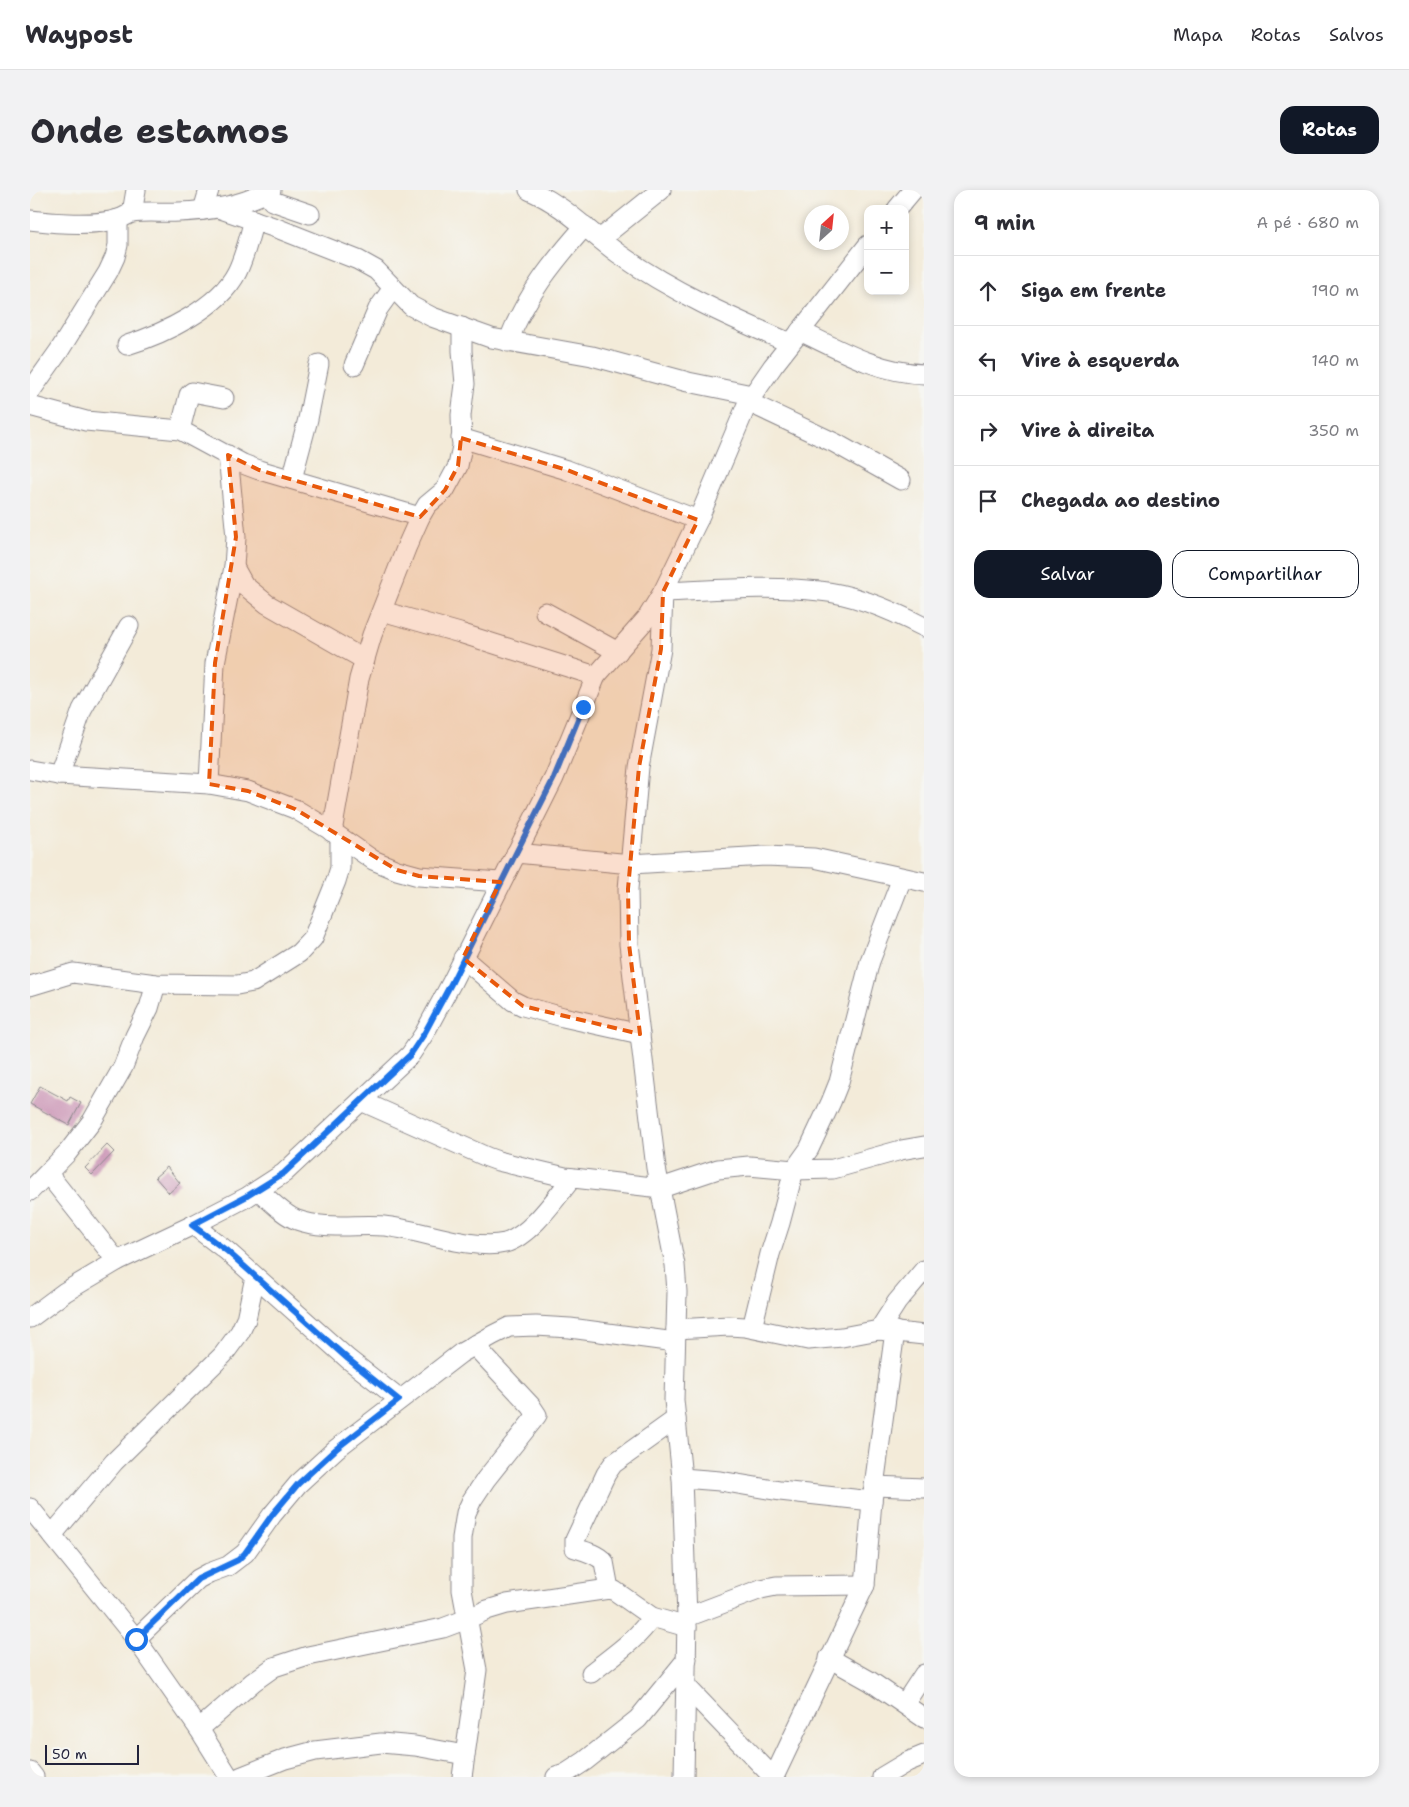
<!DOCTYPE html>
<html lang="pt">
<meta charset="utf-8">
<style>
body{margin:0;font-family:"Shantell Sans",sans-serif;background:#f2f2f3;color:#2b2b33}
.controls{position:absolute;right:15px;top:15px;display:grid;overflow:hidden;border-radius:10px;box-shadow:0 2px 8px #0003}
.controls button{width:45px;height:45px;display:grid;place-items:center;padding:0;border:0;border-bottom:1px solid #e1e1e2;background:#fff;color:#2b2b33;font:25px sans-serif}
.compass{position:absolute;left:774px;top:15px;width:45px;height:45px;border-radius:50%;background:#fff;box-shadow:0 2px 8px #0003;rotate:27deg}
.scale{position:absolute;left:15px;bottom:12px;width:94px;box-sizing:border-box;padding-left:5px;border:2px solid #22223b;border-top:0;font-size:14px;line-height:18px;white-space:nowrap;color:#22223b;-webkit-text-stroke:4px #f6f6f2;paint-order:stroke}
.stop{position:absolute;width:15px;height:15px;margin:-11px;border:4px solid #1a73e8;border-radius:50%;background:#fff}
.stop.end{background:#1a73e8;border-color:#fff;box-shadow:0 1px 5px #0008}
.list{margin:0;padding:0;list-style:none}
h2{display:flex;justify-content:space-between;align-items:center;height:65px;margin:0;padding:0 20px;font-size:21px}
h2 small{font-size:16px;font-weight:400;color:#7c7c81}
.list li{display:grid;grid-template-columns:32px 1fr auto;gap:15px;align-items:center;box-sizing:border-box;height:70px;padding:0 20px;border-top:1px solid #e1e1e2}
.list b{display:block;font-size:19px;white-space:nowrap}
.list em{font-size:16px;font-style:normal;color:#7c7c81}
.actions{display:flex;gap:10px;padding:15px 20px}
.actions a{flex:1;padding:11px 0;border:1px solid #111827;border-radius:15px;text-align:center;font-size:18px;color:#111827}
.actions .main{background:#111827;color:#fff}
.icon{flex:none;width:28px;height:28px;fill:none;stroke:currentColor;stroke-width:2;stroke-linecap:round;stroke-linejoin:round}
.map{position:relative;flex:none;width:894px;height:1587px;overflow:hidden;border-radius:15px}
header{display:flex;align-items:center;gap:30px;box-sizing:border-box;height:70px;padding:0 25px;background:#fff;border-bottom:1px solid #e1e1e2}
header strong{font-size:24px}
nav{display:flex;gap:28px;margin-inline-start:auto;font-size:18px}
.intro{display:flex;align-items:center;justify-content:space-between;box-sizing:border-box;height:120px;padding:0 30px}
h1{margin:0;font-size:35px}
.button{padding:12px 22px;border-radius:15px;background:#111827;color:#fff;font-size:18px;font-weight:700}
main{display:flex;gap:30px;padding:0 30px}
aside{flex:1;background:#fff;border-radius:15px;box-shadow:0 2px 8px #0003}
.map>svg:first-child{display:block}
.building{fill:#cc97b7}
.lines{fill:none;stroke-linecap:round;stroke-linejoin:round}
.minor-casing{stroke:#8a868a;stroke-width:21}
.minor{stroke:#fff;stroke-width:19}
.route{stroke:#1a73e8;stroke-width:6}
.marked{fill:#e8590c;fill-opacity:0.2;stroke:#e8590c;stroke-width:4;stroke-dasharray:10 6;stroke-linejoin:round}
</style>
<header>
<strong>Waypost</strong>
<nav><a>Mapa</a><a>Rotas</a><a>Salvos</a></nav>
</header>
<div class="intro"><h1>Onde estamos</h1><a class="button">Rotas</a></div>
<main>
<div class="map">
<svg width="894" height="1587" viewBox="0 0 894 1587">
<rect width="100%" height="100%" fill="#f6f6f2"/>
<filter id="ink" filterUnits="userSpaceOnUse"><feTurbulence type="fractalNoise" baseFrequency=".02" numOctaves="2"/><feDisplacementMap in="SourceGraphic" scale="10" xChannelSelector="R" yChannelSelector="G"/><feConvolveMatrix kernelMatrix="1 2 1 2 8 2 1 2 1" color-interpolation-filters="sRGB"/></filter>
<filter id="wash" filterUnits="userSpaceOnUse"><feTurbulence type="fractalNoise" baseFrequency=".0096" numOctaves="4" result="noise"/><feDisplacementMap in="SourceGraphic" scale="20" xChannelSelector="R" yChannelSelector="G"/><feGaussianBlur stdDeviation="1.12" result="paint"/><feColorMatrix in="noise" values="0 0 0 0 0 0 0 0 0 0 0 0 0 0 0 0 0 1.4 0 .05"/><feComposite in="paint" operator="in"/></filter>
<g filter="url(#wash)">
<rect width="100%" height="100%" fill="#f3ebd9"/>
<g id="blocks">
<g class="building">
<path d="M10,896L38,911L40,907L51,913L39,935L0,914Z"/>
<path d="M77,955L84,962L62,985L55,978Z"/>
<path d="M137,977L150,993L139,1003L125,987Z"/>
</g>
</g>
</g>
<g filter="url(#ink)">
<use href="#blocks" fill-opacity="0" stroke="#8a868a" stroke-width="1"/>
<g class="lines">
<g class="minor-casing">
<g id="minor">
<path d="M499,0C536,16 557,41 589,64C641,101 701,128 760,153"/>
<path d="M236,3L242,11L280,24"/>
<path d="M188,18L249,39L328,70L346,80L381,116L402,127L461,148L562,166L658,192L722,205"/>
<path d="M867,19L883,0"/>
<path d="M173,20L179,0"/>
<path d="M102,23L106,0"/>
<path d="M0,30C24,33 65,36 88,29C93,28 98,24 102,23C117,21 134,23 149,22C181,21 213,15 241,0"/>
<path d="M570,49L631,0"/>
<path d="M770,141C809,160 850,183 894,184"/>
<path d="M478,152C495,107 523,72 555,36"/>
<path d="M97,155C133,144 189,118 207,82C215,66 219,47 224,30"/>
<path d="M324,175L348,119L363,98"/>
<path d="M0,202L29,161L78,82L85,67L88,55V29"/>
<path d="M718,212L805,253L871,290"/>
<path d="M0,216L56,231L150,240L213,274L229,280L390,327"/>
<path d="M150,240L159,205L162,202L194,208"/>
<path d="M431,248L537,280L668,330"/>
<path d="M262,289L278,229L289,174"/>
<path d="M204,377L214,395L237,414L335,470"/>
<path d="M352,421L430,443L566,486"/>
<path d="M515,422L588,462"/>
<path d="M0,580L29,585L179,594L218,601L265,619L297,638L343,670L367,680L389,686L470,692"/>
<path d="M29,585L52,520L99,436"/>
<path d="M179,594L185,473L204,377L206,347L198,265"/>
<path d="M302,642L329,489L342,445L377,356L390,327L397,315L415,300L428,276L432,256L431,225L435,194L432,161V137"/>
<path d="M486,663L601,674L735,666L784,668L894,692"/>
<path d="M433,768L483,811L493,816L533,827L610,844"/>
<path d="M0,796L43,783L126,794L207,795L223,792L269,763L283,748L306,691L310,678V648"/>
<path d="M331,911L457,967L468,971L535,987L631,998L688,979L719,976L764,980L803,979L871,960L894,956"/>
<path d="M18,984L87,1071"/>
<path d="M228,1000C240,1010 252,1024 267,1030C295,1040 325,1034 354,1036C388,1039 442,1061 475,1053C500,1046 526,1008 542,988"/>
<path d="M0,1001L38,962L62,931L93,877L105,846L119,818L126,794"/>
<path d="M163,1035L197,1061L318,1169L369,1209"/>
<path d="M0,1128L35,1102L87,1071L163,1035L217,1007L254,983L380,865L394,844L422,792L524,588L566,486L617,428L633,402C685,400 738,395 790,401C824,404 863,421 894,437"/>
<path d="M722,1138L740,1064L750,1033L764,980L779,959L801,912L809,892L840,771L872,688"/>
<path d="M646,1139L699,1136L715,1137L778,1150L812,1147L849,1140L894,1145"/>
<path d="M849,1140L867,1112L894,1080"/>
<path d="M652,1288L690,1291L750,1301L842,1311"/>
<path d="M845,1296L894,1298"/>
<path d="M0,1318L106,1449L169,1539L199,1587"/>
<path d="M22,1345L84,1272L193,1165L210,1142L216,1129L225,1087"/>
<path d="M579,1399L574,1372C567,1364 555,1361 545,1358V1350L576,1284L583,1274L646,1229"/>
<path d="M657,1427L731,1399L746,1396L835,1395"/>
<path d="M106,1449L168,1389L179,1383L198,1376L215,1363L242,1325L268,1294L306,1259L431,1163L463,1145L479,1137L506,1136L540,1138L645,1152"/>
<path d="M799,1468L840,1491L894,1528"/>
<path d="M561,1483C582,1466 607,1450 622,1427"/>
<path d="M656,1496L743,1587"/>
<path d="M875,1513L894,1484"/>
<path d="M169,1539L223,1492L244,1477L278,1466L413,1438L437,1429L457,1420L477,1414L579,1399L585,1401L622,1427L657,1437"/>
<path d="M0,1582L4,1587"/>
<path d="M210,1587L255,1569L285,1561L351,1553L385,1556L435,1565"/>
<path d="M432,1587L447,1480L432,1400V1348L436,1323L442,1310L456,1289L507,1225L501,1216L444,1155"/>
<path d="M526,1587L535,1584L555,1571L608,1529L657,1469"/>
<path d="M654,1587L657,1427L652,1288L644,1210L647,1102L645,1075L626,978L599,754L598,699L609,577L631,459L633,402L668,330L718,212L743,176L838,55"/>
<path d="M744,1587L835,1395L842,1311L865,1141"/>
<path d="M852,1587L877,1572L894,1565"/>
</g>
</g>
<use href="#minor" class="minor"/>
</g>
</g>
<g class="lines" filter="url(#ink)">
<path class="route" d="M106,1449L168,1389L208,1370L215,1363L242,1325L268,1294L306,1259L369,1210L318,1169L197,1061L162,1035L217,1006L254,983L380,865L394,844L422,792L486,663L524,588L553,517"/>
</g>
<path class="marked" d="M431,248L537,280L668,330L633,402L631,459L609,577L598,699L599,754L610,844L493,816L433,768L470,692L389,686L367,680L265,619L218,601L179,594L185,473L206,347L198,265L229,280L390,327L415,300L428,276Z"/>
</svg>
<div class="controls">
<button>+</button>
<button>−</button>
</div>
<svg class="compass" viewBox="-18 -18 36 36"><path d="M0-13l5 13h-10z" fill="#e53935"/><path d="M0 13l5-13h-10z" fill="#7c7c81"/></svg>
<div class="scale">50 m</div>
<div class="stop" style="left:106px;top:1449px"></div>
<div class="stop end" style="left:553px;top:517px"></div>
</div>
<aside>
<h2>9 min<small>A pé · 680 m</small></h2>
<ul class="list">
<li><svg class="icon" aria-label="ahead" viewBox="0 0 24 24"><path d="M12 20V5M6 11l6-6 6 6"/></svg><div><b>Siga em frente</b></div><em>190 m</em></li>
<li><svg class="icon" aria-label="left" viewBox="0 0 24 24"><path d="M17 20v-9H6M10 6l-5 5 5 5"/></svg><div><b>Vire à esquerda</b></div><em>140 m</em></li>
<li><svg class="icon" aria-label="right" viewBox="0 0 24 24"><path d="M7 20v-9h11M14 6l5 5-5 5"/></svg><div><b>Vire à direita</b></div><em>350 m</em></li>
<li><svg class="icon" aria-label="arrive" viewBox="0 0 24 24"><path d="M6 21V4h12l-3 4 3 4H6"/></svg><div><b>Chegada ao destino</b></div></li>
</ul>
<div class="actions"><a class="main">Salvar</a><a>Compartilhar</a></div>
</aside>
</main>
